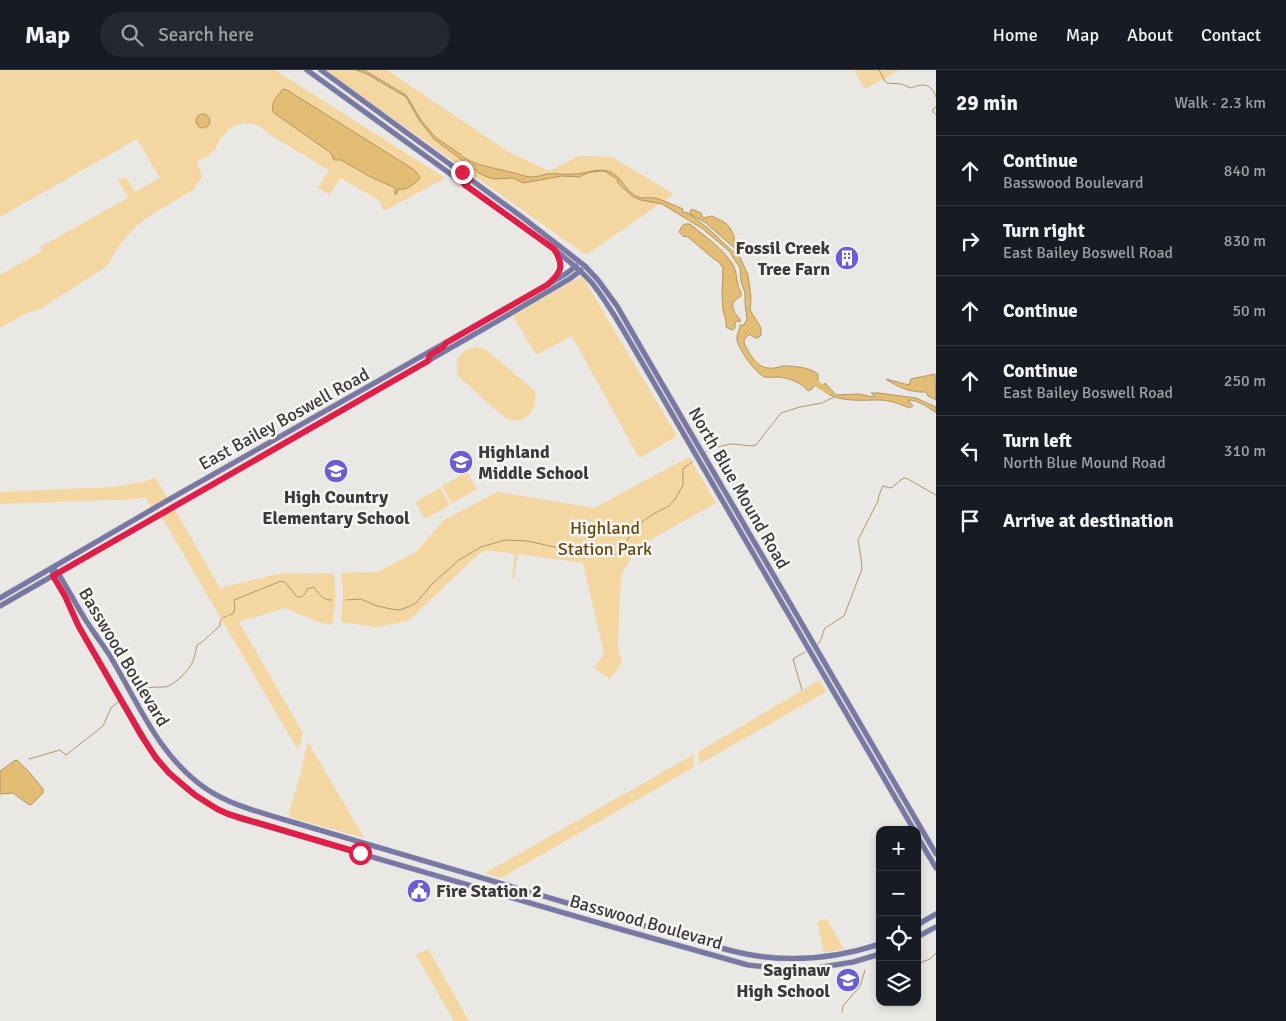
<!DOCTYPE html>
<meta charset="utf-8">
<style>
body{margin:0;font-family:Signika,sans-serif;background:#242831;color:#f1f3f6}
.controls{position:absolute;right:15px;bottom:15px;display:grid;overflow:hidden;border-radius:10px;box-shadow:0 2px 8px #0003}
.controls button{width:45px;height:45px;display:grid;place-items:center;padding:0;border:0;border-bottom:1px solid #363941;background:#171b24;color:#f1f3f6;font:25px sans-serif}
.stop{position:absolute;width:15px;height:15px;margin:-11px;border:4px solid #e11d48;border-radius:50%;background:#fff}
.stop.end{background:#e11d48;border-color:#fff;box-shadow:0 1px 5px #0008}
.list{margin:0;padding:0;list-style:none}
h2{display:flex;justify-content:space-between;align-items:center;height:65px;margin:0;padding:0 20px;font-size:21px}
h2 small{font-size:16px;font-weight:400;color:#9ea1a6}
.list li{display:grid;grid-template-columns:32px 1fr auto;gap:15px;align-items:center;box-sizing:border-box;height:70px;padding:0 20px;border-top:1px solid #363941}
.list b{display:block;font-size:19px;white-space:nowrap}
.list p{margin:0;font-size:16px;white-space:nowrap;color:#9ea1a6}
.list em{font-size:16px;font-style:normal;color:#9ea1a6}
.icon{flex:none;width:28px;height:28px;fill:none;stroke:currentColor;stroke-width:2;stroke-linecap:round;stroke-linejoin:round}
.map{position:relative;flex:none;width:936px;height:951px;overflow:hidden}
header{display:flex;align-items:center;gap:30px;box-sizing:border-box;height:70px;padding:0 25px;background:#171b24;border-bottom:1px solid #363941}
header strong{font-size:24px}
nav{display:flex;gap:28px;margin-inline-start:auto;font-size:18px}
.search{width:350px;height:45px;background:#242831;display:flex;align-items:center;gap:12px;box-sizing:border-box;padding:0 18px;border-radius:28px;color:#9ea1a6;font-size:19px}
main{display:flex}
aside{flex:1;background:#171b24}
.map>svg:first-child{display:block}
.green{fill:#f4d6a0}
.water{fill:#e4bd74;stroke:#b19662}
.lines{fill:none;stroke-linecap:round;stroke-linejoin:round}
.stream{stroke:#b19662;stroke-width:1}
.river{stroke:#e4bd74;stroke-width:6}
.secondary-casing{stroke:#c7c5c2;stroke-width:6}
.secondary{stroke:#7878a5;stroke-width:5}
.route{stroke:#e11d48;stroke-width:6}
.labels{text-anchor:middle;stroke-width:5;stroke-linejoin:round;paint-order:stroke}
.poi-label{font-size:18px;font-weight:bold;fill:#3b3a39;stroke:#f7f5f1;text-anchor:end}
.street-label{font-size:18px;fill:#3b3a39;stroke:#f7f5f1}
.park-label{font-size:18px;fill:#664b13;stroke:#f7f5f1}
</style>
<header>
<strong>Map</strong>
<div class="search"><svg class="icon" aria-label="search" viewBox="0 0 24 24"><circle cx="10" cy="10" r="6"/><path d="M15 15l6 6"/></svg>Search here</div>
<nav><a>Home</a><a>Map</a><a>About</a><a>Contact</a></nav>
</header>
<main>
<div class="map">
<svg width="936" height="951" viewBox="0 0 936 951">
<rect width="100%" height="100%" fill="#eae8e4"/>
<g class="green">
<path d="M0,0H275L445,108L384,141L379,130L340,108L330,125L318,117L329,100L270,65L258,55L243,53L230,58L220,69L216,78L208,86L197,91L202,107L193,120L156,142L137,155L120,174L107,196L98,202L42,238L25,244L0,258V205L42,181L40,177L128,128L118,110L126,107L135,122L160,108L137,69L0,147Z"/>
<path d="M325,0H387L507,81L549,101L579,86L612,87L674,124L586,185Z"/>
<path d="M854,0H899L865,19Z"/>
<path d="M582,206L677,366L639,388L572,266L536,285L513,246Z"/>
<path d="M477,277L483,279L489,282L537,323L535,325C537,344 522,356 505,348L459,307C452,292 461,278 477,277Z"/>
<path d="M689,387L716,433L638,477L621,505L618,578L622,592L610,609L594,598L604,584L583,493L518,484L514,508H512L515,484L486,480L477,486L408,551L376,557L341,552L343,520L341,503L377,502L416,482L444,450L497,422L594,438Z"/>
<path d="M467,402L477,419L452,433L442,416Z"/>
<path d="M155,407L168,429L152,438L145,427L136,429L0,434V422L112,417L147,411Z"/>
<path d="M440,418L450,435L425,449L415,432Z"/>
<path d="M174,438L220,518L278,504L334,503C336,521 336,537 332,555L318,552L285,538L239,552L303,663L298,680L161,446Z"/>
<path d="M820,610L826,621L824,623L700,694L698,682Z"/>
<path d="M308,672L364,768L289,747V744L304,691L303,690Z"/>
<path d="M693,685L694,697L501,808L485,803Z"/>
<path d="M827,849L844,879L824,883L817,852Z"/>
<path d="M428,879L469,951H454L416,885Z"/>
</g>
<g class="water">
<path d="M356,0H364L406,25L421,50L435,67L460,84C469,95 496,98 510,102C517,103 524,107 532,107C537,107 542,105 547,104C556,103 565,105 574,104C586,104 596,98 608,101C621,104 624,120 636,126C642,129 648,127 655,128C660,129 679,137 683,139L682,142L688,143L709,159L731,180L739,185L748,205L751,228L750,240L761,258V265L758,268L754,267L749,264L744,270C744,275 747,279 750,284C754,290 760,298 768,298C773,299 778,297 783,296C794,296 809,297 818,304V312L812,319L808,321C803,313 787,307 777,307C773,307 768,308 765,307C756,304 739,280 737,270C736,264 740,261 740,255H744L747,249L745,233V223L741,211L740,198L729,181L703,159L662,134L641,130L633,127L618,113L617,109L604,101L590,102L579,107L562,106L523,113L513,108L495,109L487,107L479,103L434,69L419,50L406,27L367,4Z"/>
<path d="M283,19L287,20L413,99L418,104L420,108C415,114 406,121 398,119L397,123L395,125V118L369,106L341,90H334L331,83L274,43C269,35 277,26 283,19Z"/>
<circle cx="203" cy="51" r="7"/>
<path d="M692,139L701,143L703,148L712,146C717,149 727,152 730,158C732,161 733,164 734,166L735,178L732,176L706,153L690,144V141Z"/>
<path d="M685,154H690C703,165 725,180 733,195C738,204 736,216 741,222V226C739,228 736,229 734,231C730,236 736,246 740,249V252L737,251L735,252V258L732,260L726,257V251L723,240L722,225L723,198L719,192L714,189L688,167L683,166L679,162L682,156Z"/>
<path d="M935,304L936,330L928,326L926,322C912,323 897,317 886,309L909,315L911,309Z"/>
<path d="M825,313L836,325L859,324L873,327L875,326L871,323H878L916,328L936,337V343C928,337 918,330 908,330L913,336L909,338C900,334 890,330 879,330C860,330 834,333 821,318Z"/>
<path d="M17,690L30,703L43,719V723L31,735L28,734L13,723L0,724V701L14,691Z"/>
</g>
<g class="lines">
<g class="stream">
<path d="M879,0L885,11L887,13L901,14L911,18C923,13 931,13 936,27"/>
<path d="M936,37L933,39V42L936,45"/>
<path d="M705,383L711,378C718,378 723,375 731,374C739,374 748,377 756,375L781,343L800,337L822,333L834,327"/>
<path d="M346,530L361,529L377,536L391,539L399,540L408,537L416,533L433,513L459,490L481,477L505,470L527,471L596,486H613L623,479L629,467L643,451L655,443L669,436L675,429L683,415V399L693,391"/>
<path d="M229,545L233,544L235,538L234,530L281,511L285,512L297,527C303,528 305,524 307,519L314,517C318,524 324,531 332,530"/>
<path d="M818,574C823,569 822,563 825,558L844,546L862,499L861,488L858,470L878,431L879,425L883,416L891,418L902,409L906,408L936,425"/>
<path d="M802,620L793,589L805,582"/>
<path d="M135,622C144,617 155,617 165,617C174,616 190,599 193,591C195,586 196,580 197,575C205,571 212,562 220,556C220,550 221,548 227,546"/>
<path d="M29,689L60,680L66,685L103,656L111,638L118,632"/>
<path d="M917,894L930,889L936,883"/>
<path d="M842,942L843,936L860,916L865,900"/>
</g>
<path class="river" d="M809,309L828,321"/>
<g class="secondary-casing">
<g id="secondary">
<path d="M307,0L554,179C567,190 581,200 592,213C603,227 613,243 622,258L914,760"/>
<path d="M321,0L522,147L585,196L598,210L617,236L643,281L936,784"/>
<path d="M555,208C561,201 562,192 557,184"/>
<path d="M52,498L53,505L65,526L77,553L152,682C173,711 204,736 238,748L616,858L748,895L785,899L816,898L853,892L880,884"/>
<path d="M52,498L58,503C70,522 80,543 93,561C99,570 105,578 110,586C139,634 158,685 205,718C228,734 256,741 282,749L686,868C706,874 726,880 746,884C791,893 837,888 880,874"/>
<path d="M0,528L170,429L547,215L567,203L576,196"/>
<path d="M0,536L508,245L571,208L581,200"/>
<path d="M917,766L936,798"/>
<path d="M917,855L936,844"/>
<path d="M917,867L936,857"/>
</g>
</g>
<use href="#secondary" class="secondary"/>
</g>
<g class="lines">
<path class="route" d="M360,783L228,744L217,739L195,725L169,703L156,688L141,665L79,557L65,526L53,506L428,291L430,285L443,277L446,273L547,215C561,203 565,196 554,179L465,115L470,109L462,102"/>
</g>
<defs>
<g id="building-disc" transform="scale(1.25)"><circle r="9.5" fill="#6b5dd7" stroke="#f7f5f1"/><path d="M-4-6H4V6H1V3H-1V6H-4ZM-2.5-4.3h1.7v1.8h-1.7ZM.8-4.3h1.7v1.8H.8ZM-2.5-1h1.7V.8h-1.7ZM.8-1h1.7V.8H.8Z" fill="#fff"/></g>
<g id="school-disc" transform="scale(1.25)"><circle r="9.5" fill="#6b5dd7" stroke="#f7f5f1"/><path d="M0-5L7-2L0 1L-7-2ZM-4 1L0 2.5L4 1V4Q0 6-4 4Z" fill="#fff"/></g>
<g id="civic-disc" transform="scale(1.25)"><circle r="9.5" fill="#6b5dd7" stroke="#f7f5f1"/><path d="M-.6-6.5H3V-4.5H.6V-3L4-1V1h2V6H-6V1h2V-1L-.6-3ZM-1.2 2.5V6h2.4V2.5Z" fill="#fff"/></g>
</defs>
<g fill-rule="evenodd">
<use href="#building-disc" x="847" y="188"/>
<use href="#school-disc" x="461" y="392"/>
<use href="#school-disc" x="336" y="401"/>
<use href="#civic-disc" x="419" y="821"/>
<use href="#school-disc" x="848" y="910"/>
</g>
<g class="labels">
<g class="poi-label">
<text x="830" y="184">Fossil Creek<tspan x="830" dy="21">Tree Farn</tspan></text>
<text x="478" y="388" text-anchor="start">Highland<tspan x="478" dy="21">Middle School</tspan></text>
<text x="336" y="433" text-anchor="middle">High Country<tspan x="336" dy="21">Elementary School</tspan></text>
<text x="436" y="827" text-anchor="start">Fire Station 2</text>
<text x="830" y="906">Saginaw<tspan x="830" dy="21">High School</tspan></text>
</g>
<g class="street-label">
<text transform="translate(284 349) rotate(-29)" y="6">East Bailey Boswell Road</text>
<text transform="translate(739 418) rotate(60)" y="6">North Blue Mound Road</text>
<text transform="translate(124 587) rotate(59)" y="6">Basswood Boulevard</text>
<text transform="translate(646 852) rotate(16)" y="6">Basswood Boulevard</text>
</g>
<g class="park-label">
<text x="605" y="464">Highland<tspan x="605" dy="21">Station Park</tspan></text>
</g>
</g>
</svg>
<div class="controls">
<button>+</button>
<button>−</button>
<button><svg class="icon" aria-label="locate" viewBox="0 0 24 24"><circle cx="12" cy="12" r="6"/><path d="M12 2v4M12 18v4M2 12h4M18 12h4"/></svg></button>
<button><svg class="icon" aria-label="layers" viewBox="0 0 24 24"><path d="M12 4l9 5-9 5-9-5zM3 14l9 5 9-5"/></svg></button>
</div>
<div class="stop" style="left:360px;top:783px"></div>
<div class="stop end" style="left:462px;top:102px"></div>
</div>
<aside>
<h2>29 min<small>Walk · 2.3 km</small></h2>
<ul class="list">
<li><svg class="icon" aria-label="ahead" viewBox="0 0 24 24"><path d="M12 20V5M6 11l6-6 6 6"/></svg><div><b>Continue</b><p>Basswood Boulevard</p></div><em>840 m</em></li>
<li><svg class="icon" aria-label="right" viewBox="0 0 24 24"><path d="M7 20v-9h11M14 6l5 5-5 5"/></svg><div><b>Turn right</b><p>East Bailey Boswell Road</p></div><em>830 m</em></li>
<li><svg class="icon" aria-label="ahead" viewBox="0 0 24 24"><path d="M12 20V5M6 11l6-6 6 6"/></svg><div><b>Continue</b></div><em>50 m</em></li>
<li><svg class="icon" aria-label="ahead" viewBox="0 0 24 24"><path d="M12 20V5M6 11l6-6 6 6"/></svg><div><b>Continue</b><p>East Bailey Boswell Road</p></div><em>250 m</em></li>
<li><svg class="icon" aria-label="left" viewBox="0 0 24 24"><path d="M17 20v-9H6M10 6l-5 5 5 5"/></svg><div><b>Turn left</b><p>North Blue Mound Road</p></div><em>310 m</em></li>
<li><svg class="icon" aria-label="arrive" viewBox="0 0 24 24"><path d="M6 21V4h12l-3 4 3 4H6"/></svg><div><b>Arrive at destination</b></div></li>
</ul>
</aside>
</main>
